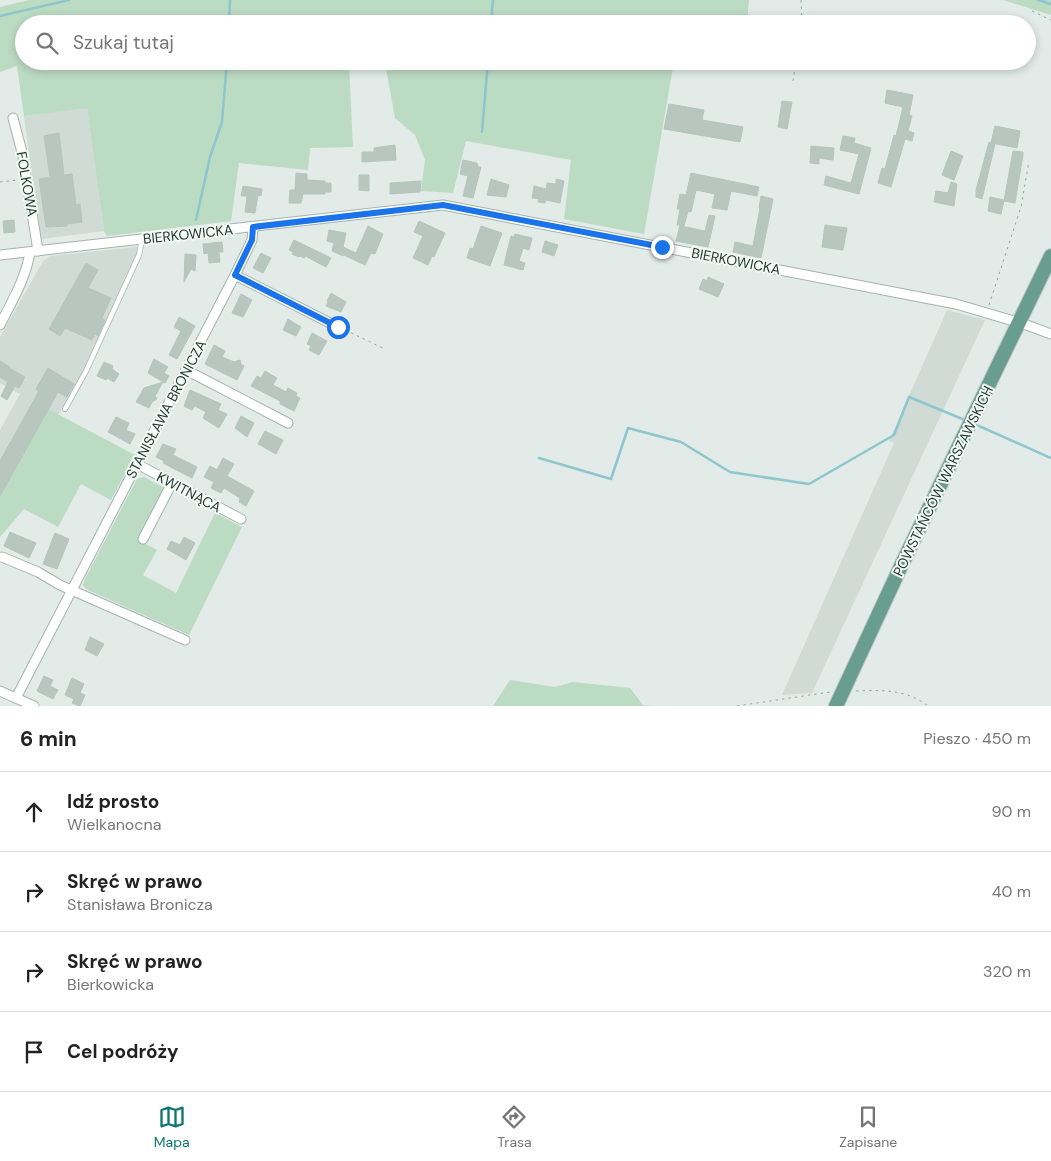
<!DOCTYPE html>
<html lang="pl">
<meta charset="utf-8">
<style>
body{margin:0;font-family:"DM Sans",sans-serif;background:#f2f2f2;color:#222}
.stop{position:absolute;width:15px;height:15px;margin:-11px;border:4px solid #1a73e8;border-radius:50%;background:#fff}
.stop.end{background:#1a73e8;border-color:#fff;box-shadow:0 1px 5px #0008}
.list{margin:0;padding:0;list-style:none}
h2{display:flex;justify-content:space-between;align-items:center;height:65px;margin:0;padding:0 20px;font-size:21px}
h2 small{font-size:16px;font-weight:400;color:#767676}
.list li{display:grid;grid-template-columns:32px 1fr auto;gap:15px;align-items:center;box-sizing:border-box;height:80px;padding:0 20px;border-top:1px solid #e0e0e0}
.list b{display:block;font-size:19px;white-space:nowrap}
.list p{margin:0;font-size:16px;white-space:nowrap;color:#767676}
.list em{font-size:16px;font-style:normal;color:#767676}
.icon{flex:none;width:28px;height:28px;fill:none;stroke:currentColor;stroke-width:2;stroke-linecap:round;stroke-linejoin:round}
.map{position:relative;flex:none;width:1051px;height:706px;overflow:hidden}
.search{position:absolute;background:#fff;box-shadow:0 2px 8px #0003;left:15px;right:15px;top:15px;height:55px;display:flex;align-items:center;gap:12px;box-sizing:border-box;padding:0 18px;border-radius:28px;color:#767676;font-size:19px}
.sheet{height:385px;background:#fff}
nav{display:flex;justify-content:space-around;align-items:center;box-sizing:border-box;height:70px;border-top:1px solid #e0e0e0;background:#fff;font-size:14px;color:#767676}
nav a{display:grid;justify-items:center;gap:2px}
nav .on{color:#0f766e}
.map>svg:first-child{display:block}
.built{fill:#d0dbd6}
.green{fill:#bcdbc3}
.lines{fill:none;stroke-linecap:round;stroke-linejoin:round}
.stream{stroke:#8ec6cd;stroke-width:2.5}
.building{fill:#b8c6c0;stroke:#b5c5bd}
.service-casing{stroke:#a5b3ae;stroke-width:6}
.minor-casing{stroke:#a5b3ae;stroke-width:11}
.primary-casing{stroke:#c1c8c6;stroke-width:16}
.path{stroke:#85ad9f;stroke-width:1;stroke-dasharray:2.5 4;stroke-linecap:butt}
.service{stroke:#fff;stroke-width:4.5}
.minor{stroke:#fff;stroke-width:9}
.primary{stroke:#699e8e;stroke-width:14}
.route{stroke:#1a73e8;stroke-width:6}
.labels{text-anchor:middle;stroke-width:4;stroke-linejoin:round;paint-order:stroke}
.street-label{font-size:14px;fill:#233b34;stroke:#f3f8f5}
</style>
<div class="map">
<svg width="1051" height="706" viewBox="0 0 1051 706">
<rect width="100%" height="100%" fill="#e2ebe7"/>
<g class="built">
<path d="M87,107L104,231L41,239L24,116Z"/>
<path d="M137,247L138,250L86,366L58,415L48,410L0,496V430L20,394L0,383V337L43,261L50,256Z"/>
<path d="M947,310L985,320L812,693L782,695L894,443L889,441Z"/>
</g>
<g class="green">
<path d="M29,0H749L747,24H24V61H744V69L674,62L644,234L564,219L571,160L466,141L453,193L421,191L425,160L415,135L395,118L385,63L349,65L353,147L310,148L308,170L239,163L231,221L107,236L104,231L87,108L24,116L17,66L0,72V7Z"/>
<path d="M1003,0H1051V15Z"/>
<path d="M48,409L135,455L111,500L81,484L58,527L24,509L0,537V496Z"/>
<path d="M144,477L165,488L138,540L157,550L143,575L176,593L215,513L242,527L189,635L90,591L83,586L85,579L137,479Z"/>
<path d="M510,680L555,687L573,682L630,688L643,705L652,706H493Z"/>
</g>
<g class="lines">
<g class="stream">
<path d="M1038,0L1051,4"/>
<path d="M0,16L69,0"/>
<path d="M229,24L230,0"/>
<path d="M491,24L493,0"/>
<path d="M482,132L488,61"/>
<path d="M196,220L210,157L222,122L227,61"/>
<path d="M979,426L1051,458"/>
<path d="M539,458L611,479L628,428L681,442L730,472L809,484L894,435L909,397L965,420"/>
</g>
</g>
<g class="building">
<path d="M887,90L913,95L909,115L912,116L908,131L914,133L912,141L905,139L891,187L878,183L882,168L885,169L894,135L896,136L903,107L885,103Z"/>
<path d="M782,101L792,102L787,129L778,127Z"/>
<path d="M669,104L704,110L702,120L743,127L740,142L664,129Z"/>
<path d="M995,126L1020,131L1017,148L992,143L995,144L982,199L976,197V190L989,142L991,143Z"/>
<path d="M59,133L64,175L72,174L76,205L80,204L82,222L67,224V226L46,227L39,179L50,177L44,136Z"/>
<path d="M843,136L855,138L854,143L871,148L859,194L824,185L826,176L851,183L859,154L840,150Z"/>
<path d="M395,145L396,160L362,162V152H374V148Z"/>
<path d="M811,146L834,148L833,160L819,158V164L810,163Z"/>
<path d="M951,151L963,156L954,180L942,175Z"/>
<path d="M1013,151L1023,152V155L1015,203L1004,201Z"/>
<path d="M463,160L477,163L478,167H481L473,198L463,196L468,176L460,174Z"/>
<path d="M296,173L307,174V180L325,181V183H331V192H325V194H303L301,203H289L290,190H295Z"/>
<path d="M691,173L759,187L757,196L731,191L727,210L712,208L715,194L696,190L691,212L688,211L684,226H681L705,231L709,215L715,216L708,247L676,241L680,225H677L680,209H677L680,194L686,195Z"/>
<path d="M359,175H369V191L359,190Z"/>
<path d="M491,179L509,185L506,197L487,195Z"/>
<path d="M556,179L564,181L560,203L546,200L545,203L538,202L539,199L532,198L534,186L546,189L547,183L556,184Z"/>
<path d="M421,181L420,192L390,194V183Z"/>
<path d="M951,182L957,184L954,206L934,202L936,191L948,193Z"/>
<path d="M243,186L262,189L261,196L258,195L255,213L245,212L247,196H241Z"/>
<path d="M761,196L773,199L761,258L733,252L735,242L753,246L760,208H759Z"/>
<path d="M990,197L1004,200L1001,214L988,211Z"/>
<path d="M14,220L15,232L4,233L3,221Z"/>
<path d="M419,221L445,233L434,257L432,256L428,265L413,258L423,236L414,232Z"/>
<path d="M825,225L847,228L843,250L822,247Z"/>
<path d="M368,226L383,234L375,254L371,253L365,265L344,255L343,256L332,251L334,243L327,241L329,230L346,233L343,247L356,253Z"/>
<path d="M481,226L502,233L490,266L467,258L470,248L473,249Z"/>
<path d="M515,234L532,238L529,250L523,248L519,261L525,263L523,270L504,265L511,236L514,237Z"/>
<path d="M294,240L331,258L326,267L305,256L304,258L300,256L299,257L292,254L293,252L289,250Z"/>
<path d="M545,241L558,245L554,256L542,252Z"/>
<path d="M222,242L223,252H219L220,262L209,263L208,253L204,254L203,244Z"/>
<path d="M261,253L271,258L263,273L253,268Z"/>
<path d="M185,254L196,255L195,271L191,269L184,282Z"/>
<path d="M86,263L98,270L88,288L111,298L102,318L105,320L98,336L95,334L92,340L65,328L60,336L49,329Z"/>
<path d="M708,277L724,284L718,297L699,289L703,279L707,281Z"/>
<path d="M331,293L346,302L341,312L326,306L328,302L327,301Z"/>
<path d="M241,294L252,300L243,317L232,313Z"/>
<path d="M179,317L195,326L177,359L169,355L181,331L174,327Z"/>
<path d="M288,319L301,327L296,336L283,330Z"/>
<path d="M312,333L327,341L319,355L309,350L311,346L307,344Z"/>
<path d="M214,345L225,351L222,357L234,362L240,360L241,364L244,366L237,380L205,364Z"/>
<path d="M154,359L168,367L164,373L169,376L165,383L148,373Z"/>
<path d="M0,361L10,367L9,368L25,377L19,388L15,386L7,400L1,396L8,382L0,377Z"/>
<path d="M104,362L113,366L112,369L119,374L114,382L107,378L106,380L97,376Z"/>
<path d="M48,368L74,384L67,397L58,392L0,496V461L39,391L36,389Z"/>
<path d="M265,371L277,378L273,385L286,392L288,388L297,393L296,396L300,398L294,411L280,404V401L251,386L257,376L261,378Z"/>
<path d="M163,382L155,396L157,399L152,402L149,408L136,402L144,388Z"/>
<path d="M190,390L221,404L218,410L227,414L219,428L203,418L206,412L195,406L192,410L184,406Z"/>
<path d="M241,416L254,423L247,437L235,428Z"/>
<path d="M116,417L129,423L126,430L135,434L130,444L108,432Z"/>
<path d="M265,431L283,440L276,454L258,444Z"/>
<path d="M163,444L176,449L173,455L197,467L192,478L163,463L164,461L156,457Z"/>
<path d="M223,458L234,464L227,476L254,491L246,506L239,502L240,498L224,488L221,493L211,488L214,482L204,477L210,466L217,470Z"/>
<path d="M10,532L36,543L29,558L4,546Z"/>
<path d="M55,533L69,539L57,569L43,564Z"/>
<path d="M184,537L195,543L186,560L167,549L171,541L180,545Z"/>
<path d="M90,637L104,644L97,656L85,650Z"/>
<path d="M44,676L53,680L50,686L58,690L53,699L37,691Z"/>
<path d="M72,678L84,684L80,693L85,695L80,706L72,703L74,699L65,695Z"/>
</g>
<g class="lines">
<g class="service-casing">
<path id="service" d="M65,409L86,371L139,255L142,239"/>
</g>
<g class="minor-casing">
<g id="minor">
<path d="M13,118L23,156L38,251"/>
<path d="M0,255L443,205L956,304L1024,324L1051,334"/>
<path d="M235,275L338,327"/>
<path d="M0,325C12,301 26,278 30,252"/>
<path d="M186,370L288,423"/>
<path d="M137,464L241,519"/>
<path d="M143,539L172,483"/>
<path d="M2,557L38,572L60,585L185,640"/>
<path d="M0,691L34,706"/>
<path d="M16,698L235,275L252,240L253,227"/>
</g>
</g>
<g class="primary-casing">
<path id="primary" d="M836,706L901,566L1051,256"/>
</g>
<g class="path">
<path d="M801,0L802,24"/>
<path d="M1032,11L1051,20"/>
<path d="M793,81L796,61"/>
<path d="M0,182L18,180"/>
<path d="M989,305L1021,207L1029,161"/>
<path d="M345,330L385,349"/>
<path d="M856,691C882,690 906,689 928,706"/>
<path d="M737,706L830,692"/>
</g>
<use href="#service" class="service"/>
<use href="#minor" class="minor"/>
<use href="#primary" class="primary"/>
</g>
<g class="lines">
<path class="route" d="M338,327L235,275L252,240L253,227L443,205L662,247"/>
</g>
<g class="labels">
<g class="street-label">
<text transform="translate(27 184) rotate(80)" y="5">FOLKOWA</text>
<text transform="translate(188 234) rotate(-6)" y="5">BIERKOWICKA</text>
<text transform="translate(736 261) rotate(11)" y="5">BIERKOWICKA</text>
<text transform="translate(166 409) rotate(-62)" y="5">STANISŁAWA BRONICZA</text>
<text transform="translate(943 481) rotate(-64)" y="5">POWSTAŃCÓW WARSZAWSKICH</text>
<text transform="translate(189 492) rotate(28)" y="5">KWITNĄCA</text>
</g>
</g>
</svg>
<div class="stop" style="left:338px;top:327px"></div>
<div class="stop end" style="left:662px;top:247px"></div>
<div class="search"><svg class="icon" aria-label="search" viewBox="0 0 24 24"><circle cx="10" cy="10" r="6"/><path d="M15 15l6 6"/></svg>Szukaj tutaj</div>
</div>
<section class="sheet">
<h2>6 min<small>Pieszo · 450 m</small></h2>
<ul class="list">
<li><svg class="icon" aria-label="ahead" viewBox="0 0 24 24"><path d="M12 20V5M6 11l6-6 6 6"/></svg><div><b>Idź prosto</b><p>Wielkanocna</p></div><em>90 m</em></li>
<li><svg class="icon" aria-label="right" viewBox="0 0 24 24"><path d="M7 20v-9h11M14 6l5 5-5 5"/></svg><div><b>Skręć w prawo</b><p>Stanisława Bronicza</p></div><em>40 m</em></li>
<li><svg class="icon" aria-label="right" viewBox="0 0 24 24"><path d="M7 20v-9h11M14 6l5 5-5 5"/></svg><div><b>Skręć w prawo</b><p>Bierkowicka</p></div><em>320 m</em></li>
<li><svg class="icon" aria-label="arrive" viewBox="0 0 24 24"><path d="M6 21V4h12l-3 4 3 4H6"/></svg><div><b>Cel podróży</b></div></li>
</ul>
</section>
<nav>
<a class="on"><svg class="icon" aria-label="map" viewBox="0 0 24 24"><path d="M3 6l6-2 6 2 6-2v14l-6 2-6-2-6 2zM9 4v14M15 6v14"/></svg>Mapa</a>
<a><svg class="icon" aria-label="directions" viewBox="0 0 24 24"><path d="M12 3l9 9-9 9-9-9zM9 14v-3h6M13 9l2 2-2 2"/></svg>Trasa</a>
<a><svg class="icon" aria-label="saved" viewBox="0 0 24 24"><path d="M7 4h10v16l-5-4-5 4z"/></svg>Zapisane</a>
</nav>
